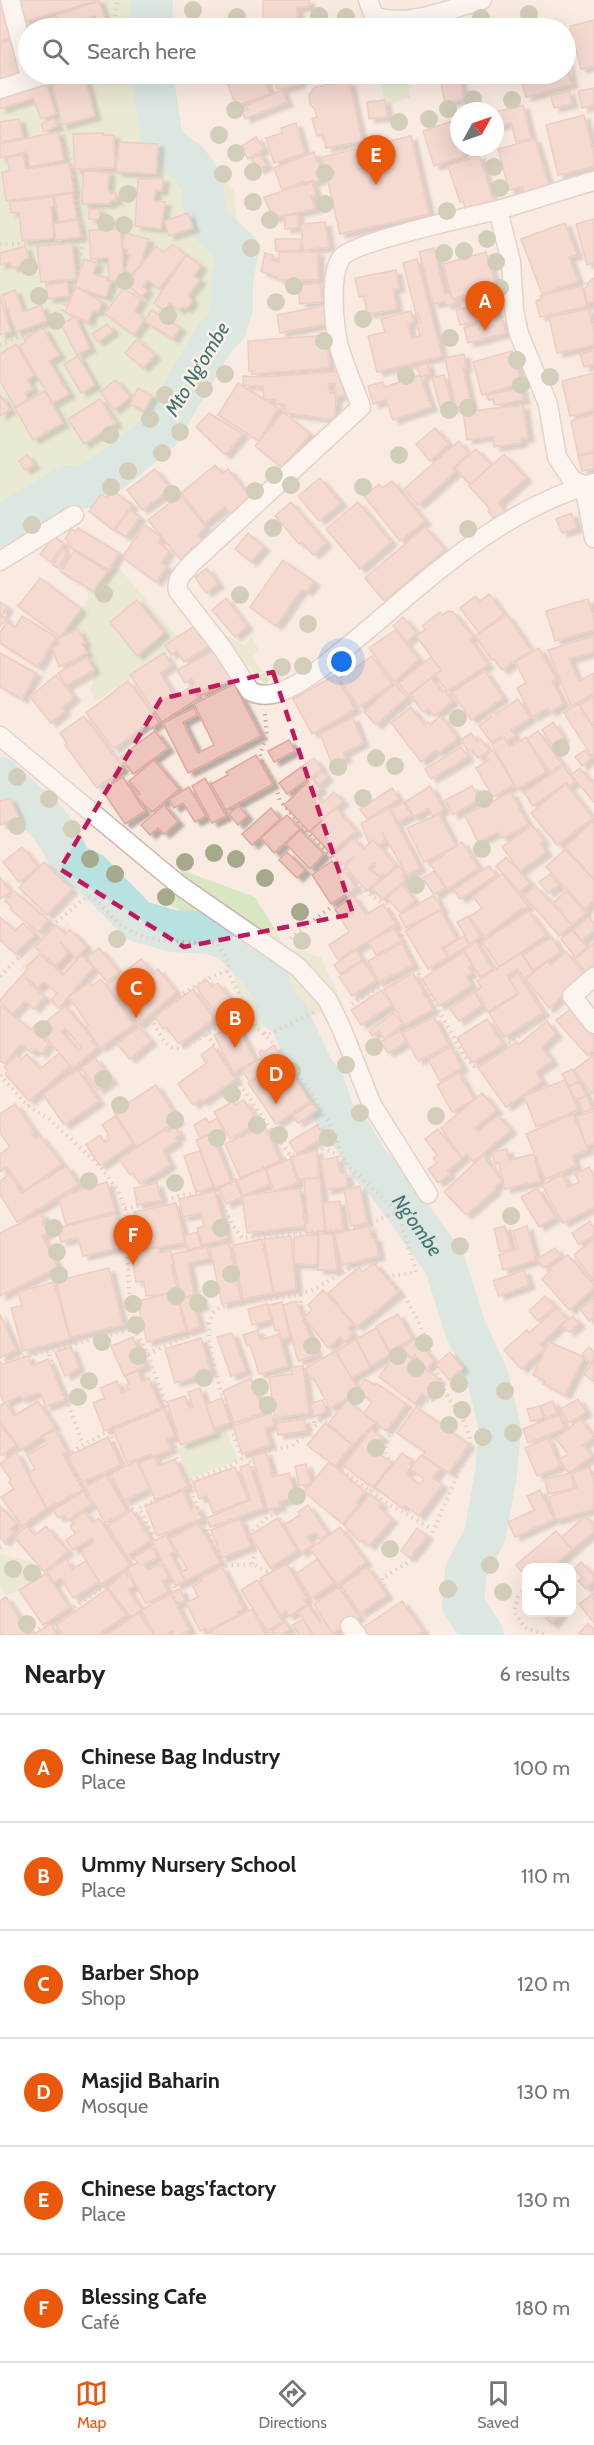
<!DOCTYPE html>
<meta charset="utf-8">
<style>
body{margin:0;font-family:Cabin,sans-serif;background:#f2f2f2;color:#202124}
.controls{position:absolute;right:18px;bottom:18px;display:grid;overflow:hidden;border-radius:12px;box-shadow:0 6px 24px #0002}
.controls button{width:54px;height:54px;display:grid;place-items:center;padding:0;border:0;border-bottom:2px solid #e0e0e0;background:#fff;color:#202124;font:30px sans-serif}
.compass{position:absolute;left:450px;top:102px;width:54px;height:54px;border-radius:50%;background:#fff;box-shadow:0 6px 24px #0002;rotate:50deg}
.you{position:absolute;left:342px;top:662px;width:21px;height:21px;margin:-15px;border:4px solid #fff;border-radius:50%;background:#1a73e8;box-shadow:0 0 0 9px #1a73e833}
.badge{display:grid;place-items:center;width:39px;height:39px;border-radius:50%;background:#ea580c;color:#fff;font-size:20px;font-weight:700}
.pin{position:absolute;translate:-50% -50px;filter:drop-shadow(0 2px 3px #0008)}
.pin::after{content:'';position:absolute;top:32px;width:21px;height:18px;background:inherit;clip-path:polygon(0 0,100% 0,50% 100%)}
.list{margin:0;padding:0;list-style:none}
h2{display:flex;justify-content:space-between;align-items:center;height:78px;margin:0;padding:0 24px;font-size:26px}
h2 small{font-size:20px;font-weight:400;color:#757577}
.list li{display:grid;grid-template-columns:39px 1fr auto;gap:18px;align-items:center;box-sizing:border-box;height:108px;padding:0 24px;border-top:2px solid #e0e0e0}
.list b{display:block;font-size:22px;white-space:nowrap}
.list p{margin:0;font-size:20px;white-space:nowrap;color:#757577}
.list em{font-size:20px;font-style:normal;color:#757577}
.icon{flex:none;width:33px;height:33px;fill:none;stroke:currentColor;stroke-width:2;stroke-linecap:round;stroke-linejoin:round}
.map{position:relative;flex:none;width:594px;height:1635px;overflow:hidden}
.search{position:absolute;background:#fff;box-shadow:0 6px 24px #0002;left:18px;right:18px;top:18px;height:66px;display:flex;align-items:center;gap:15px;box-sizing:border-box;padding:0 21px;border-radius:33px;color:#757577;font-size:22px}
.sheet{height:726px;background:#fff}
nav{display:flex;justify-content:space-around;align-items:center;box-sizing:border-box;height:84px;border-top:2px solid #e0e0e0;background:#fff;font-size:16px;color:#757577}
nav a{display:grid;justify-items:center;gap:3px}
nav .on{color:#ea580c}
.map>svg:first-child{display:block}
.commercial{fill:#fad9d6}
.green{fill:#d8e6c2}
.lines{fill:none;stroke-linecap:round;stroke-linejoin:round}
.stream{stroke:#9fd3cf;stroke-width:7}
.river{stroke:#b8e2df;stroke-width:42}
.building{fill:#edc5bc;stroke:#dfa89d;stroke-width:1.5;fill-rule:evenodd;filter:url(#shadow)}
.service-casing{stroke:#ccb4ad;stroke-width:12}
.minor-casing{stroke:#ccb4ad;stroke-width:21}
.path{stroke:#d2a89f;stroke-width:4;stroke-dasharray:1.5 4.5;stroke-linecap:butt}
.service{stroke:#fff;stroke-width:9}
.minor{stroke:#fff;stroke-width:18}
.tree{fill:#a4aa8b}
.marked{fill:none;stroke:#c2185b;stroke-width:4.5;stroke-dasharray:12 8;stroke-linejoin:round}
.labels{text-anchor:middle;stroke-width:5;stroke-linejoin:round;paint-order:stroke}
.water-label{font-size:20px;font-style:italic;fill:#407472;stroke:#fdf0e8}
</style>
<div class="map">
<svg width="594" height="1635" viewBox="0 0 594 1635">
<defs>
<filter id="shadow"><feDropShadow dx="6" dy="4" stdDeviation="1.5" flood-color="#0004"/></filter>
</defs>
<rect width="100%" height="100%" fill="#faebe2"/>
<path class="commercial" d="M67,922L92,947L83,955L95,968L60,1010L46,1002L48,992L39,988L19,971L35,944L57,923L63,927Z"/>
<g class="green">
<path d="M0,0H138L135,28H28V74H137L144,94L234,191L240,261L215,350L145,453L62,475L0,518Z"/>
<path d="M379,74H408L410,98L385,105Z"/>
<path d="M119,568L184,644L96,701L90,690L95,676L67,627L88,600L86,574Z"/>
<path d="M227,636L245,646L251,636L259,650L252,657L269,680L266,685L224,641Z"/>
<path d="M181,870L255,897L285,946L321,957L344,1007L250,1031L231,967L242,940L165,903L174,902Z"/>
<path d="M226,1430L238,1460L189,1479L177,1449Z"/>
<path d="M0,1554L32,1562L43,1575L18,1592L5,1595L0,1589Z"/>
</g>
<g class="lines">
<path class="stream" d="M136,74L157,93"/>
<g class="river">
<path d="M151,28L152,0"/>
<path d="M0,526L69,486L88,487L122,463L159,432L216,336L226,327L232,307V281L238,250L207,221L201,180L188,162L173,152L162,140L152,74"/>
<path id="s1" d="M0,778C30,809 57,820 70,864L90,872L138,921L173,931L210,933L230,940L262,972L270,986L279,1011L288,1016L313,1070L323,1082L333,1111L342,1125L354,1138L367,1161L388,1184L445,1264L465,1328L487,1375L500,1429L496,1473L485,1535L466,1571L463,1605L483,1635"/>
</g>
</g>
<g class="building">
<path d="M17,0H100L24,22Z"/>
<path d="M263,0H309V7H297L298,20H263Z"/>
<path d="M99,1L106,22L97,25L95,16L60,27L57,15Z"/>
<path d="M2,7L13,37L0,42V8Z"/>
<path d="M53,17L58,28H28V40L24,30Z"/>
<path d="M594,20V66L581,69L570,26Z"/>
<path d="M13,39L26,71L0,81V44Z"/>
<path d="M566,60L572,84L526,97L520,74H566Z"/>
<path d="M73,74H84L95,116L62,125L52,81L65,79L64,76Z"/>
<path d="M237,74H263L270,94L236,106L227,83L239,79Z"/>
<path d="M273,74H298L300,83L286,88L277,89Z"/>
<path d="M439,74H459L464,99L445,103Z"/>
<path d="M44,76L56,114L41,119L33,98L0,109V91Z"/>
<path d="M349,81L362,141L326,148L323,134L317,136L312,119L317,117L315,109L310,105L309,95L315,87Z"/>
<path d="M594,88V105L582,108L578,91Z"/>
<path d="M282,90L287,102L245,119L242,112L248,109L246,106Z"/>
<path d="M569,91L572,104L554,108L551,95Z"/>
<path d="M385,100L387,117L369,119L367,102Z"/>
<path d="M523,105L531,138L516,142L511,123L495,127V112Z"/>
<path d="M584,115L594,154V167L558,175L546,125Z"/>
<path d="M53,118L57,126L44,132L41,124Z"/>
<path d="M19,119L23,138L0,142V122Z"/>
<path d="M452,121L459,147H461L464,156L434,166L423,131Z"/>
<path d="M296,123L305,153L274,163L266,138L282,133L281,128Z"/>
<path d="M58,132L64,160L30,167L27,152L0,158V144Z"/>
<path d="M103,133V135H114L115,168L75,169L73,134Z"/>
<path d="M411,136L429,214L340,234L322,157Z"/>
<path d="M256,137L264,149L248,159L240,147Z"/>
<path d="M535,139L551,192L526,198L523,187L509,190L498,149Z"/>
<path d="M119,142L158,144L156,174L116,172Z"/>
<path d="M314,152L324,178L314,182L313,180L305,183L304,181L282,190L274,168Z"/>
<path d="M260,154L267,165L259,170L252,159Z"/>
<path d="M23,155L26,169L69,163L74,192L6,201L2,172L10,171L7,158Z"/>
<path d="M479,155L494,203L467,212L463,201L460,202L448,166Z"/>
<path d="M83,171L109,172L108,190L111,193H116V201H110V204H82Z"/>
<path d="M163,178L162,191L156,190L154,201L165,202L161,229L135,226L138,179Z"/>
<path d="M312,182L316,195L311,196L315,209L273,218L264,197Z"/>
<path d="M72,193L77,218L59,222L54,196Z"/>
<path d="M53,197L54,206L51,207L54,238L22,241L19,212L11,213L10,202Z"/>
<path d="M89,209H100V220L89,219Z"/>
<path d="M188,213L193,228L169,236L164,221Z"/>
<path d="M285,215H298V228L285,229Z"/>
<path d="M594,219V263L587,265L576,224Z"/>
<path d="M78,220L81,237L56,240L53,224Z"/>
<path d="M325,222L329,247L303,250L301,224Z"/>
<path d="M565,223L577,255L569,257L578,281L542,294L521,239Z"/>
<path d="M121,229L124,280L109,281L108,258L91,259L89,230Z"/>
<path d="M125,233L148,239L141,264L132,274L125,271L130,255L127,253L128,250L122,247Z"/>
<path d="M275,239H300V250L276,251Z"/>
<path d="M72,243L76,279L41,282L37,246Z"/>
<path d="M172,244L186,255L159,289L148,280L143,286L147,290L142,297L126,284L156,246L164,253Z"/>
<path d="M25,246L30,263L12,268L10,262L0,265V253Z"/>
<path d="M434,248L445,294L450,293L456,303L446,305L445,301L433,304L419,252Z"/>
<path d="M279,252H318V280H278V278L261,271L265,253L273,255L272,260L279,262Z"/>
<path d="M486,252L496,287L452,299L443,264Z"/>
<path d="M186,255L201,266L194,276L200,280L188,295L192,301L186,309L182,307L179,310L169,303L165,311L154,303Z"/>
<path d="M84,259L97,263L93,274L108,278L107,280L111,282L106,297L75,287Z"/>
<path d="M417,259L442,356L377,372L368,336L385,332L381,319L411,311L414,322L408,324L411,338L420,336L417,324L421,323L418,313L416,314L403,263Z"/>
<path d="M396,270L399,288L393,289L397,309L367,314L364,296L359,297L355,278Z"/>
<path d="M594,278V300L588,304L584,289L588,286L587,284Z"/>
<path d="M67,282L69,296L48,299L46,285Z"/>
<path d="M320,283L322,302L300,304L298,285Z"/>
<path d="M582,286L587,306L540,317L536,301L541,299L540,296Z"/>
<path d="M76,287L102,302L98,312L93,310L88,322L65,312Z"/>
<path d="M123,288L141,300L134,311L145,319L134,335L105,314Z"/>
<path d="M15,290L23,312L41,305L47,321L16,332L2,295Z"/>
<path d="M0,296L11,331L0,335Z"/>
<path d="M493,301L497,316L460,325L456,310Z"/>
<path d="M328,305L332,323L280,333L277,315Z"/>
<path d="M589,309L594,331V345L557,353L549,317Z"/>
<path d="M152,310L180,328L173,339L144,321Z"/>
<path d="M75,317L90,348L77,355L61,324Z"/>
<path d="M502,318L506,333L468,343L464,328Z"/>
<path d="M107,324L113,331L98,342L92,334Z"/>
<path d="M43,328L59,355L49,361L69,394L53,403L19,346L26,342L24,339Z"/>
<path d="M327,335L329,368L267,373L252,374V371H249L248,341Z"/>
<path d="M137,339L155,355L143,368L125,353Z"/>
<path d="M16,344L34,375L27,380L33,389L25,393L28,399L15,407L0,381V354Z"/>
<path d="M594,350V364L584,367L580,354Z"/>
<path d="M512,351L522,383L482,395L473,362Z"/>
<path d="M464,354L466,368H463L471,405L456,408L445,358Z"/>
<path d="M78,356L95,385L81,393L64,364Z"/>
<path d="M427,363L430,374L421,377L431,407L393,420L386,400L373,404L368,386L383,382L385,387L420,375L417,367Z"/>
<path d="M342,371L345,395L336,397L335,383L328,384L330,393L334,392L336,398L334,420L285,413V404H275V400L264,399L263,387L243,385V376L263,377Z"/>
<path d="M594,373V410L570,416L562,381Z"/>
<path d="M444,375L453,408L441,410L432,378Z"/>
<path d="M116,380L130,397L114,410L100,392Z"/>
<path d="M238,383L278,408L259,441L218,415Z"/>
<path d="M138,388L152,396L144,411L130,404Z"/>
<path d="M521,388L524,400L495,405L493,399L489,400L487,395Z"/>
<path d="M45,391L63,423L33,440L15,408Z"/>
<path d="M0,395L10,410L0,416Z"/>
<path d="M100,399L116,423L84,444L68,419Z"/>
<path d="M523,405L528,438L521,439V443L494,447L493,436L467,440L463,412Z"/>
<path d="M283,412L310,434L282,468L255,446Z"/>
<path d="M209,413L243,434L225,455L196,427Z"/>
<path d="M594,414V452L578,455L571,421Z"/>
<path d="M435,428L449,444L430,461L416,444Z"/>
<path d="M459,441L469,453L453,468L456,471L418,505L404,489Z"/>
<path d="M476,449L491,465L470,485L455,468Z"/>
<path d="M594,453V469L582,471L578,456Z"/>
<path d="M504,454L526,478L498,503L506,512L496,521L488,511L490,509L469,486Z"/>
<path d="M27,455L34,465L25,470L19,461Z"/>
<path d="M215,465L222,474L228,469L251,498L231,514L225,507L205,523L181,493Z"/>
<path d="M155,469L171,489L142,510L127,490Z"/>
<path d="M320,478L341,503L319,521L298,496Z"/>
<path d="M392,481L425,521L400,541L364,496L379,484L382,488Z"/>
<path d="M113,491L132,505L113,530L89,511L101,494L107,498Z"/>
<path d="M180,495L206,527L197,535L202,541L191,549L195,554L183,563L148,520Z"/>
<path d="M291,502L326,543L313,555L302,542L299,544L275,516Z"/>
<path d="M358,502L391,542L360,569L326,529Z"/>
<path d="M130,510L140,517L126,537L115,530Z"/>
<path d="M571,513L577,528L562,533L556,519Z"/>
<path d="M145,525L161,537L158,542L169,551L161,563L167,567L156,582L122,557Z"/>
<path d="M425,527L445,550L384,601L365,578Z"/>
<path d="M78,528L119,553L109,570L67,545L69,542L65,539L71,529L75,531Z"/>
<path d="M248,533L264,547L251,562L235,549Z"/>
<path d="M54,536L64,544L51,562L40,554Z"/>
<path d="M63,549L68,552L58,568L53,565Z"/>
<path d="M74,551L108,571L93,591L61,572Z"/>
<path d="M283,560L314,582L307,592L302,589L276,626L250,607Z"/>
<path d="M207,568L218,584L206,593L195,577Z"/>
<path d="M40,578L81,609L60,637L18,606Z"/>
<path d="M489,594L504,614L479,633L460,608L476,596L480,601Z"/>
<path d="M226,598L247,626L235,637L212,610Z"/>
<path d="M588,599L594,619V630L555,641L546,611Z"/>
<path d="M137,600L164,633L137,656L110,622Z"/>
<path d="M0,602L7,607L2,616L7,619L0,626Z"/>
<path d="M448,611L453,612L473,637L470,639L488,665L447,691L435,675L441,670L416,636L425,630L422,626L440,612L443,615Z"/>
<path d="M507,615L531,650L502,670L494,659L492,660L475,636Z"/>
<path d="M22,616L56,637L38,667L0,643V633L7,622L15,627Z"/>
<path d="M403,617L417,633L407,641L393,626Z"/>
<path d="M199,623L212,644L184,662L177,651L171,655L165,645Z"/>
<path d="M78,629L85,643L82,644L87,653L59,667L52,648L60,644L57,639Z"/>
<path d="M395,630L419,659L394,682L369,648Z"/>
<path d="M594,636V652L569,659L579,681L594,673V694L571,706L548,650Z"/>
<path d="M539,648L556,679L552,681L564,704L550,712L548,708L532,717L517,688L526,683L515,662Z"/>
<path d="M215,650L231,680L201,696L192,679L185,683L177,670Z"/>
<path d="M0,653L36,673L22,699L0,687Z"/>
<path d="M164,653L172,665L160,673L175,697L192,686L199,698L162,722L130,675Z"/>
<path d="M372,656L392,684L359,707L339,679Z"/>
<path d="M87,657L94,670L66,686L58,673Z"/>
<path d="M431,657L441,670L408,695L399,683Z"/>
<path d="M485,671L503,698L471,720L452,692Z"/>
<path d="M56,675L74,697L62,708L65,711L51,723L30,697Z"/>
<path d="M335,675L355,709L312,734L293,699Z"/>
<path d="M431,678L442,692L444,690L453,701L434,716L428,708L423,712L410,695Z"/>
<path d="M128,681L159,722L151,729L147,723L114,749L86,713Z"/>
<path d="M234,684L261,736L188,773L163,723L194,708L197,715L183,722L198,753L214,745L194,704Z"/>
<path d="M395,684L407,697L376,725L364,712Z"/>
<path d="M594,696V722L591,724L580,705Z"/>
<path d="M518,699L530,718L511,730L515,736L507,741L502,736L491,742L479,726L491,717L489,714L494,711L496,714Z"/>
<path d="M578,704L594,728V754L591,755L564,713Z"/>
<path d="M411,707L424,725L428,722L430,724L441,716L458,738L438,753L436,750L421,762L391,723Z"/>
<path d="M84,716L123,768L97,788L65,745L67,744L60,733Z"/>
<path d="M353,717L363,743L343,753L346,758L332,764L320,734Z"/>
<path d="M553,722L563,737L553,745L542,730Z"/>
<path d="M155,731L168,748L133,774L120,757Z"/>
<path d="M538,731L562,764L550,772L527,739Z"/>
<path d="M471,733L477,742L481,739L489,750L478,758L471,749L468,751L461,740Z"/>
<path d="M504,737L510,747L526,737L546,772L517,789L492,744Z"/>
<path d="M289,740L295,751L274,762L268,751Z"/>
<path d="M461,747L468,757L431,779L425,769Z"/>
<path d="M493,750L514,785L493,797L476,768L489,760L486,755Z"/>
<path d="M585,750L591,758L582,766L575,757Z"/>
<path d="M256,755L273,784L226,810L211,784L228,775L226,772Z"/>
<path d="M314,758L322,769L287,794L279,783Z"/>
<path d="M154,760L179,789L152,812L136,796L140,794L129,781Z"/>
<path d="M563,766L575,782L569,786L566,783L533,806L524,793Z"/>
<path d="M580,768L591,782L594,780V802L571,775Z"/>
<path d="M322,771L327,777L319,785L314,779Z"/>
<path d="M123,777L145,811L125,824L102,790Z"/>
<path d="M205,778L226,816L212,823L192,786Z"/>
<path d="M312,778L321,789L315,794L322,803L334,792L343,801L309,832L284,805Z"/>
<path d="M566,784L593,818L557,845L531,813Z"/>
<path d="M430,786L444,809L433,816L428,808L414,817L405,802Z"/>
<path d="M472,786L480,799L453,815L445,800Z"/>
<path d="M189,787L206,816L195,822L183,803L174,808L169,799Z"/>
<path d="M392,788L399,799L367,819L360,809Z"/>
<path d="M511,792L528,825L502,838L498,832L478,842L465,815Z"/>
<path d="M10,798L19,817L0,825V801Z"/>
<path d="M404,802L411,815L398,822L391,809Z"/>
<path d="M164,805L178,822L164,834L158,828L150,835L141,825Z"/>
<path d="M239,806L247,816L238,825L229,814Z"/>
<path d="M271,808L280,819L252,845L242,834Z"/>
<path d="M336,808L356,831L330,853L310,831Z"/>
<path d="M389,809L420,868L407,875L382,832L385,842L378,845L373,840L369,843L361,823Z"/>
<path d="M439,814L456,846L424,862L407,828Z"/>
<path d="M287,815L300,829L274,853L261,838Z"/>
<path d="M594,821V879L565,847Z"/>
<path d="M532,825L544,841L540,843L546,852L520,871L502,847Z"/>
<path d="M300,830L324,854L310,869L286,844Z"/>
<path d="M354,838L363,849L373,840L396,865L385,876L384,874L380,877L372,869L376,865L374,863L368,869L380,878L367,891L345,867L355,856L342,865L334,856Z"/>
<path d="M462,842L479,868L447,889L430,864Z"/>
<path d="M22,847L38,867L19,882L3,862Z"/>
<path d="M565,849L594,880V901L585,909L546,867Z"/>
<path d="M287,852L305,870L297,878L279,860Z"/>
<path d="M506,857L530,883L520,892L496,866Z"/>
<path d="M332,861L339,872L344,869L356,888L331,904L312,875Z"/>
<path d="M44,862L72,889L47,915L19,888Z"/>
<path d="M399,866L405,873L402,876L405,880L382,900L372,888Z"/>
<path d="M489,866L496,875L460,899L454,890Z"/>
<path d="M434,871L445,888L434,895L423,878Z"/>
<path d="M502,874L528,906L522,911L521,908L485,937L469,917L482,908L473,897Z"/>
<path d="M550,874L559,885L548,893L539,882Z"/>
<path d="M0,877L11,892L0,899Z"/>
<path d="M402,885L415,900L400,913L387,898Z"/>
<path d="M535,886L572,925L559,936L524,896Z"/>
<path d="M14,891L48,920L38,932L10,909L12,907L5,901Z"/>
<path d="M566,891L586,913L572,925L553,903Z"/>
<path d="M434,895L442,909L406,928L399,915Z"/>
<path d="M354,896L366,915L383,904L396,924L338,960L329,945L349,932L335,909Z"/>
<path d="M440,910L457,939L442,948L448,957L428,969L405,931Z"/>
<path d="M529,911L546,935L499,967L482,942Z"/>
<path d="M468,916L480,937L470,944L457,922Z"/>
<path d="M0,917L15,931L23,923L35,934L15,954L0,940Z"/>
<path d="M588,917L594,923V930L582,941L573,930Z"/>
<path d="M56,925L65,934L70,930L87,947L76,958L60,942L68,953L56,966L35,947Z"/>
<path d="M394,928L401,941L376,955L369,942Z"/>
<path d="M572,930L587,947L575,957L561,939Z"/>
<path d="M464,936L469,945L449,957L444,948Z"/>
<path d="M552,937L561,952L533,970L523,955Z"/>
<path d="M476,942L493,969L480,977L464,950Z"/>
<path d="M402,943L413,965L379,982L368,961Z"/>
<path d="M594,943V974L590,977L575,959Z"/>
<path d="M99,948L119,972L107,982L87,958Z"/>
<path d="M356,950L362,960L340,974L334,965Z"/>
<path d="M464,952L472,965L468,968L472,973L466,976L472,985L439,1006L422,979Z"/>
<path d="M566,952L589,979L575,985L549,1008L526,979L548,961L551,965Z"/>
<path d="M521,953L533,972L524,978L518,969L507,975L518,993L488,1012L475,991L481,987L477,981Z"/>
<path d="M40,954L63,975L81,955L94,967L59,1008L51,1000L57,993L44,982L38,988L23,974L28,969L26,967Z"/>
<path d="M141,959L153,974L158,969L176,992L138,1025L124,1003L122,1005L107,985Z"/>
<path d="M363,961L376,980L352,996L339,977Z"/>
<path d="M413,973L433,1010L404,1025L384,989Z"/>
<path d="M518,973L543,1013L504,1037L489,1013L519,994L509,979Z"/>
<path d="M22,975L44,997L34,1009L25,1001L13,1014L0,1002V1000Z"/>
<path d="M101,979L134,1024L100,1048L85,1027L88,1025L69,997L89,983L92,986Z"/>
<path d="M206,979L212,987L218,983L234,1004L218,1016L196,987Z"/>
<path d="M193,989L214,1019L179,1044L166,1027L163,1029L155,1017Z"/>
<path d="M382,990L392,1005L361,1025L351,1010Z"/>
<path d="M474,992L482,1005L459,1021L450,1009Z"/>
<path d="M577,1004L594,1027V1050L587,1055L556,1020Z"/>
<path d="M0,1005L31,1030L35,1025L42,1031L38,1035L49,1044L41,1054L35,1049L32,1053L20,1044L5,1064L0,1061Z"/>
<path d="M65,1006L93,1039L91,1041L97,1047L73,1069L42,1033L51,1026L47,1021ZM65,1028L82,1048L79,1051L61,1031Z"/>
<path d="M394,1013L403,1024L384,1038L379,1031L372,1036L369,1031Z"/>
<path d="M434,1017L449,1045L418,1061L403,1033Z"/>
<path d="M487,1019L503,1044L472,1063L457,1038Z"/>
<path d="M547,1021L556,1034L542,1047L552,1061L536,1072L542,1081L506,1107L478,1068L517,1042L519,1044Z"/>
<path d="M237,1024L255,1061L233,1072L214,1035Z"/>
<path d="M139,1027L151,1041L130,1059L117,1044Z"/>
<path d="M400,1031L406,1042L388,1053L380,1042Z"/>
<path d="M274,1045L282,1060L250,1082L242,1071L262,1057L259,1052L262,1050L264,1052Z"/>
<path d="M213,1046L236,1079L202,1102L200,1099L193,1105L178,1084L206,1063L201,1055Z"/>
<path d="M451,1047L462,1068L440,1081L428,1059Z"/>
<path d="M59,1053L70,1066L29,1101L5,1074L8,1071L4,1067L17,1055L21,1059L27,1054L40,1069Z"/>
<path d="M594,1055V1092L592,1094L574,1070Z"/>
<path d="M95,1058L112,1080L98,1090L81,1068Z"/>
<path d="M283,1061L310,1101L276,1124L248,1083Z"/>
<path d="M572,1069L579,1081L569,1086L562,1074Z"/>
<path d="M78,1070L99,1101L64,1125L43,1094Z"/>
<path d="M459,1073L474,1100L452,1112L437,1085Z"/>
<path d="M565,1080L578,1110L536,1127L524,1096Z"/>
<path d="M579,1082L586,1095L576,1100L569,1087Z"/>
<path d="M156,1085L178,1120L137,1147L114,1112Z"/>
<path d="M482,1093L497,1110L475,1128L478,1132L498,1115L511,1130L473,1162L467,1154L462,1158L441,1128Z"/>
<path d="M587,1096L592,1109L583,1112L578,1099Z"/>
<path d="M244,1100L258,1122L230,1139L214,1112L233,1101L235,1105Z"/>
<path d="M312,1103L317,1110L298,1123L293,1116Z"/>
<path d="M15,1104L35,1132L32,1134L35,1139L40,1135L62,1164L24,1191L7,1167L0,1172V1154L10,1147L0,1133V1114Z"/>
<path d="M594,1111V1143L586,1146L577,1116Z"/>
<path d="M573,1114L588,1150L572,1156L576,1166L545,1179L526,1134Z"/>
<path d="M115,1116L133,1143L100,1166L86,1145L100,1135L105,1143L109,1140L107,1136L109,1135L102,1125Z"/>
<path d="M206,1118L209,1123L217,1118L223,1129L200,1138L194,1125Z"/>
<path d="M317,1125L324,1136L297,1154L289,1142Z"/>
<path d="M265,1126L280,1161L240,1178L225,1144Z"/>
<path d="M175,1127L180,1135L175,1138L177,1141L163,1150L170,1165L140,1184L133,1173L130,1175L119,1159L166,1129L168,1132Z"/>
<path d="M438,1129L462,1159L447,1171L450,1174L438,1183L428,1169L437,1163L433,1158L437,1155L425,1139Z"/>
<path d="M212,1134L231,1182L215,1188L196,1140Z"/>
<path d="M507,1149L509,1160L534,1154L540,1181L505,1189L499,1163L495,1164L492,1152Z"/>
<path d="M317,1150L319,1177L299,1180L291,1157Z"/>
<path d="M200,1151L213,1187L196,1192L184,1156Z"/>
<path d="M483,1155L502,1181L494,1188L495,1190L466,1215L444,1192Z"/>
<path d="M337,1157L340,1173L346,1172L348,1186L326,1190L321,1160Z"/>
<path d="M290,1159L298,1183L274,1191L266,1169Z"/>
<path d="M67,1166L78,1185L17,1222L0,1194V1181L10,1174L21,1193Z"/>
<path d="M589,1167L594,1176V1207L563,1223L542,1185L562,1175L569,1187L579,1182L575,1174Z"/>
<path d="M265,1169L270,1184L242,1196L237,1180Z"/>
<path d="M320,1178L325,1231L306,1233L305,1223H308L304,1179Z"/>
<path d="M235,1181L242,1197L226,1204L219,1188Z"/>
<path d="M107,1182L115,1211L66,1225L59,1199L67,1196V1194Z"/>
<path d="M157,1183L161,1200L137,1205L134,1188Z"/>
<path d="M360,1186L367,1223L351,1226L344,1190Z"/>
<path d="M300,1188L305,1226L247,1233L242,1196Z"/>
<path d="M537,1188L555,1217L539,1227L521,1197Z"/>
<path d="M215,1191L227,1239L202,1245L197,1228L204,1226L201,1213L183,1217L179,1199Z"/>
<path d="M340,1201L343,1230L326,1231L323,1203Z"/>
<path d="M176,1203L185,1243L143,1249L134,1212Z"/>
<path d="M41,1213L45,1220L42,1222L48,1233L42,1236L58,1267L0,1296V1233Z"/>
<path d="M115,1214L123,1247L83,1256L78,1238L61,1242L57,1228Z"/>
<path d="M590,1221L594,1228V1235L579,1245L572,1233Z"/>
<path d="M369,1226L372,1238L375,1237L379,1256L342,1265L334,1234Z"/>
<path d="M505,1226L511,1249L500,1252L494,1229Z"/>
<path d="M527,1226L536,1260L503,1270L499,1255L518,1249L513,1231Z"/>
<path d="M197,1232L201,1247L188,1250L184,1236Z"/>
<path d="M319,1234H333L337,1270H318Z"/>
<path d="M309,1235L318,1236L317,1265L294,1264V1237Z"/>
<path d="M291,1236L296,1289L274,1293L264,1239Z"/>
<path d="M262,1239L273,1293L243,1299L233,1245Z"/>
<path d="M594,1239V1281L574,1255Z"/>
<path d="M229,1243L241,1300L222,1304L210,1248Z"/>
<path d="M141,1247L142,1250L158,1247L159,1253L171,1251L173,1265H171L178,1292L146,1296L144,1281L136,1282L132,1256H135L134,1248Z"/>
<path d="M207,1247L210,1258L188,1263L194,1295L181,1298L172,1254Z"/>
<path d="M555,1248L561,1256L543,1268L537,1259Z"/>
<path d="M568,1255L594,1285V1288L569,1310L542,1279L551,1270L549,1269Z"/>
<path d="M374,1263L399,1292L357,1327L328,1293L359,1267L363,1272Z"/>
<path d="M109,1268L123,1325L70,1337L56,1281Z"/>
<path d="M524,1270L529,1285L499,1296L493,1281Z"/>
<path d="M54,1282L70,1339L23,1351L11,1308L22,1306L18,1292Z"/>
<path d="M323,1290L353,1324L348,1328L353,1334L344,1342L340,1337L328,1348L304,1317L312,1310L308,1305Z"/>
<path d="M172,1293L174,1301L178,1300L186,1331L147,1342L137,1301Z"/>
<path d="M200,1295L203,1306L195,1308L200,1327L188,1331L179,1300Z"/>
<path d="M545,1296L555,1306L538,1321L529,1311Z"/>
<path d="M594,1298V1317L589,1321L580,1309Z"/>
<path d="M296,1301L317,1355L298,1361L283,1305Z"/>
<path d="M282,1302L290,1337L281,1340L279,1330L275,1331L269,1305Z"/>
<path d="M267,1304L271,1320L252,1325L248,1309Z"/>
<path d="M557,1308L567,1319L540,1344L544,1349L521,1369L504,1350L527,1330L529,1333Z"/>
<path d="M0,1314L16,1350L0,1358Z"/>
<path d="M398,1314L412,1339L390,1351L376,1326Z"/>
<path d="M573,1316L579,1324L569,1332L562,1325Z"/>
<path d="M376,1328L390,1354L371,1366L356,1339Z"/>
<path d="M258,1330L260,1340L279,1334L288,1366L259,1374L250,1345L247,1346L243,1335Z"/>
<path d="M232,1333L246,1371L231,1376L217,1337Z"/>
<path d="M133,1337L145,1366L124,1376L111,1346Z"/>
<path d="M201,1338L211,1372L175,1383L165,1349Z"/>
<path d="M416,1338L434,1361L426,1368L415,1355L411,1358L403,1348Z"/>
<path d="M356,1339L370,1367L351,1378L336,1351Z"/>
<path d="M549,1342L584,1357L565,1395L543,1384L545,1381L533,1375Z"/>
<path d="M71,1347L79,1368L65,1376L55,1352Z"/>
<path d="M589,1347L594,1352V1359L590,1363L582,1354Z"/>
<path d="M398,1349L440,1380L427,1397L422,1393L415,1404L379,1377Z"/>
<path d="M335,1351L358,1389L352,1393L353,1395L330,1408L313,1378L311,1379L305,1369Z"/>
<path d="M450,1352L463,1368L449,1380L436,1364Z"/>
<path d="M28,1356L32,1366L48,1359L65,1399L46,1407L40,1392L22,1399L21,1396L4,1403L0,1393V1365Z"/>
<path d="M594,1361V1379L593,1381L584,1374Z"/>
<path d="M303,1366L309,1413L275,1418L269,1377L292,1374L291,1367Z"/>
<path d="M138,1371L142,1381L149,1378L161,1408L104,1431L93,1403L105,1398L100,1388L117,1381L122,1393L128,1390L126,1385L129,1384L125,1376Z"/>
<path d="M251,1378L263,1413L234,1423L223,1391Z"/>
<path d="M365,1379L375,1385L376,1383L406,1404L386,1431L364,1413L372,1402L357,1391Z"/>
<path d="M200,1388L215,1433L181,1445L167,1402L185,1396L189,1408L193,1407L188,1392Z"/>
<path d="M222,1398L230,1423L214,1428L206,1404Z"/>
<path d="M578,1399L586,1412L568,1423L560,1409Z"/>
<path d="M323,1400L326,1411L314,1417L310,1403Z"/>
<path d="M347,1400L375,1423L353,1445L328,1424Z"/>
<path d="M38,1401L55,1427L21,1450L0,1421V1406L5,1402L14,1416Z"/>
<path d="M553,1401L557,1413L545,1418L541,1406Z"/>
<path d="M540,1406L544,1418L531,1421L527,1409Z"/>
<path d="M416,1407L469,1444L449,1473L426,1458L423,1455L425,1452L397,1433Z"/>
<path d="M164,1409L175,1436L167,1439L171,1449L153,1457L151,1454L127,1463L113,1430Z"/>
<path d="M271,1413L275,1425L265,1428L270,1445L242,1454L233,1426Z"/>
<path d="M559,1415L565,1428L528,1443L523,1429Z"/>
<path d="M304,1419L306,1431L278,1435L276,1423Z"/>
<path d="M580,1419L594,1437L583,1445L592,1456L569,1473L559,1460L568,1454L556,1439Z"/>
<path d="M325,1423L352,1445L335,1466L307,1445Z"/>
<path d="M0,1424L16,1445L3,1455H0Z"/>
<path d="M371,1429L382,1437L373,1449L392,1463L373,1488L344,1466Z"/>
<path d="M55,1430L67,1452L63,1454L83,1490L47,1508L28,1473L35,1469L27,1455L47,1444L43,1436Z"/>
<path d="M108,1437L121,1465L82,1482L68,1456Z"/>
<path d="M548,1438L560,1466L537,1476L525,1448Z"/>
<path d="M16,1452L46,1508L22,1526L1,1497L14,1489L9,1482L11,1480L0,1464Z"/>
<path d="M266,1452L273,1477L289,1473L296,1497L279,1502L280,1507L268,1510L252,1456Z"/>
<path d="M402,1453L412,1460L409,1464L412,1466L406,1474L420,1485L424,1479L410,1469L421,1455L440,1469L433,1478L442,1485L419,1516L405,1505L402,1508L375,1487Z"/>
<path d="M154,1457L158,1466L175,1459L188,1487L155,1500L139,1463Z"/>
<path d="M136,1461L150,1488L124,1501L111,1473Z"/>
<path d="M329,1462L365,1492L356,1503L358,1505L343,1524L304,1492Z"/>
<path d="M249,1464L264,1508L210,1527L207,1518L250,1500L240,1467Z"/>
<path d="M306,1464L311,1484L299,1486L295,1466Z"/>
<path d="M235,1467L248,1500L213,1513L207,1496L199,1499L193,1482Z"/>
<path d="M590,1467L594,1481V1509L556,1520L549,1497L577,1488L572,1473Z"/>
<path d="M571,1473L574,1488L548,1494L545,1479Z"/>
<path d="M106,1475L127,1511L105,1523L85,1487Z"/>
<path d="M540,1490L554,1519L515,1537L508,1522L534,1510L527,1496Z"/>
<path d="M84,1491L92,1504L67,1520L64,1515L58,1518L53,1510Z"/>
<path d="M183,1491L191,1509L197,1506L202,1519L157,1536L145,1506Z"/>
<path d="M370,1494L382,1504L379,1508L392,1519L369,1546L362,1540L360,1542L344,1525Z"/>
<path d="M308,1505L328,1534L320,1539L316,1532L307,1537L313,1545L301,1553L284,1525L300,1515L298,1512Z"/>
<path d="M0,1506L16,1523L10,1529L14,1532L4,1542L0,1538Z"/>
<path d="M132,1510L151,1540L127,1556L108,1526Z"/>
<path d="M85,1512L92,1523L99,1518L130,1566L101,1584L82,1554L84,1553L82,1550L94,1542L92,1538L73,1550L66,1540L79,1531L75,1533L70,1526L75,1523L73,1520Z"/>
<path d="M585,1516L594,1525V1531L573,1549L562,1537Z"/>
<path d="M278,1518L297,1550L270,1568L250,1535Z"/>
<path d="M240,1519L251,1546L222,1558L211,1530Z"/>
<path d="M198,1523L220,1562L186,1581L181,1572L187,1569L170,1539Z"/>
<path d="M27,1526L35,1535L46,1526L68,1551L44,1572L14,1537Z"/>
<path d="M340,1527L366,1562L337,1584L310,1549Z"/>
<path d="M417,1528L427,1536L410,1558L401,1551Z"/>
<path d="M556,1531L572,1550L551,1568H526V1577L516,1565Z"/>
<path d="M166,1535L175,1552L170,1554L185,1581L176,1586L152,1542Z"/>
<path d="M152,1547L158,1557L144,1564L148,1570L161,1563L169,1578L162,1581L168,1592L146,1604L127,1568L137,1563L134,1557Z"/>
<path d="M66,1559L72,1569L86,1561L99,1582L73,1598L61,1578L54,1583L47,1571Z"/>
<path d="M317,1559L334,1583L311,1598L296,1574Z"/>
<path d="M581,1562L594,1576V1581L586,1589L578,1581L582,1577L574,1569Z"/>
<path d="M287,1564L307,1598L304,1600L307,1605L289,1616L286,1611L280,1614L260,1581L262,1580L260,1578Z"/>
<path d="M222,1567L244,1609L237,1612L238,1615L207,1631L206,1628L200,1631L186,1603L198,1597L193,1586L202,1581L200,1578Z"/>
<path d="M367,1567L387,1595L360,1613L341,1586Z"/>
<path d="M125,1572L135,1585L128,1590L142,1609L133,1616H130L108,1588Z"/>
<path d="M46,1573L69,1607L43,1625L19,1590Z"/>
<path d="M257,1580L283,1622L267,1631L241,1590Z"/>
<path d="M339,1587L359,1617L333,1634L314,1604Z"/>
<path d="M107,1589L126,1615L98,1635H63L56,1625Z"/>
<path d="M180,1589L185,1600L177,1604L171,1593Z"/>
<path d="M594,1593V1623L579,1604Z"/>
<path d="M171,1594L190,1630L180,1635H174L172,1631L166,1635H155L141,1610Z"/>
<path d="M6,1597L28,1632L23,1635H0V1601Z"/>
<path d="M402,1601L423,1631L417,1635H365L361,1629Z"/>
<path d="M308,1605L321,1623L324,1621L333,1634L314,1635L298,1612Z"/>
<path d="M252,1609L265,1635H214L212,1630Z"/>
<path d="M539,1612H560L561,1614L552,1624Z"/>
<path d="M138,1613L154,1635H105L114,1630Z"/>
<path d="M303,1619L312,1635H299L293,1625Z"/>
<path d="M285,1622L290,1629L281,1635H277L273,1631Z"/>
<path d="M51,1624L57,1635H32Z"/>
<path d="M588,1624L594,1629V1635H581L579,1633Z"/>
</g>
<g class="lines">
<g class="service-casing">
<path id="service" d="M349,28L382,22"/>
</g>
<g class="minor-casing">
<g id="minor">
<path d="M10,0L28,69"/>
<path d="M368,0L374,16C407,28 449,9 482,0"/>
<path d="M0,89L41,76L56,74"/>
<path d="M594,181C562,190 530,201 498,210C473,216 354,242 342,257C329,273 334,324 338,342C343,364 354,386 361,407L192,563C185,572 175,578 178,591L223,649L250,691C273,704 304,680 322,667C410,599 484,515 594,483"/>
<path d="M498,210L511,262L514,310L519,334L548,404L557,457L572,480L584,485L594,538"/>
<path d="M0,561L74,515"/>
<path d="M0,736L179,885L298,967L327,999L341,1027L372,1105L428,1194"/>
<path d="M594,977L572,996L594,1024"/>
<path d="M350,1626L357,1635"/>
</g>
</g>
<g class="path">
<path d="M114,28L117,0"/>
<path d="M0,244L83,242"/>
<path d="M0,345L53,321L60,315L74,288L83,242L73,171L51,93"/>
<path d="M265,714L267,735L260,754L262,761L275,784L280,801L300,824L364,890L391,910L419,975L465,1057L474,1066L484,1062L557,1008"/>
<path d="M290,938L334,905L364,891"/>
<path d="M227,971L258,1029L270,1040L310,1091L329,1123L347,1165L398,1212L416,1272L386,1277L373,1261C350,1262 329,1285 304,1293C285,1300 226,1300 215,1311C198,1329 223,1397 230,1418C234,1432 234,1444 243,1456"/>
<path d="M0,976L49,928L88,896C100,900 106,912 115,920C143,945 182,942 217,943L229,962L227,971C196,980 175,1001 149,1019C111,1044 59,1074 28,1106"/>
<path d="M352,1004L415,966"/>
<path d="M151,1018C156,1026 163,1045 173,1048C186,1053 234,1015 247,1006"/>
<path d="M264,1033L268,1035L314,1012"/>
<path d="M207,1034L264,1120L291,1156C315,1147 327,1144 346,1163"/>
<path d="M0,1075L28,1106L49,1119L100,1166L118,1191L125,1208L129,1290L134,1329L148,1354L177,1437L175,1454L218,1555L224,1566L252,1564L267,1571L286,1562L310,1600L339,1585L353,1605"/>
<path d="M215,1189L232,1224L242,1238L347,1229L363,1226L398,1212"/>
<path d="M125,1208L155,1204L182,1195L216,1189L291,1156"/>
<path d="M333,1232L339,1263L337,1278"/>
<path d="M301,1295C297,1316 314,1334 319,1353L318,1357L305,1366L304,1369L315,1426"/>
<path d="M47,1349L83,1444"/>
<path d="M148,1354L194,1333L211,1321"/>
<path d="M0,1363L134,1329"/>
<path d="M248,1455L268,1516"/>
<path d="M370,1491L393,1464C389,1460 386,1456 385,1452C384,1440 402,1413 411,1407C424,1398 433,1406 443,1389"/>
<path d="M148,1528L132,1509L127,1507L108,1474L122,1466L109,1430L167,1406"/>
<path d="M0,1548L26,1524L84,1491L65,1456L109,1430"/>
<path d="M252,1564L255,1552L249,1535L268,1516L277,1514L298,1549V1555L286,1561"/>
<path d="M526,1587L518,1597L514,1612L525,1628L546,1635"/>
<path d="M366,1616L388,1600L382,1578L417,1557L426,1547L470,1447C471,1424 454,1409 444,1390C439,1381 437,1369 433,1360C421,1325 413,1303 386,1277"/>
<path d="M28,1635C65,1616 99,1591 131,1565V1559L151,1542"/>
<path d="M104,1635L129,1616L105,1585"/>
<path d="M190,1635L192,1630L171,1593L174,1587L173,1583L151,1543L153,1535L139,1508L190,1486L192,1480L227,1467L248,1455L292,1446L321,1421H324L353,1445L341,1463V1470L390,1505L432,1529"/>
<path d="M428,1635H431"/>
</g>
<use href="#service" class="service"/>
<use href="#minor" class="minor"/>
</g>
<g class="tree">
<circle cx="193" cy="10" r="9"/>
<circle cx="529" cy="14" r="9"/>
<circle cx="319" cy="16" r="9"/>
<circle cx="237" cy="17" r="9"/>
<circle cx="346" cy="17" r="9"/>
<circle cx="481" cy="18" r="9"/>
<circle cx="473" cy="99" r="9"/>
<circle cx="512" cy="100" r="9"/>
<circle cx="448" cy="109" r="9"/>
<circle cx="235" cy="110" r="9"/>
<circle cx="429" cy="119" r="9"/>
<circle cx="399" cy="122" r="9"/>
<circle cx="219" cy="135" r="9"/>
<circle cx="236" cy="153" r="9"/>
<circle cx="494" cy="167" r="9"/>
<circle cx="253" cy="172" r="9"/>
<circle cx="325" cy="173" r="9"/>
<circle cx="223" cy="174" r="9"/>
<circle cx="500" cy="188" r="9"/>
<circle cx="128" cy="194" r="9"/>
<circle cx="253" cy="202" r="9"/>
<circle cx="325" cy="204" r="9"/>
<circle cx="447" cy="211" r="9"/>
<circle cx="270" cy="220" r="9"/>
<circle cx="106" cy="223" r="9"/>
<circle cx="124" cy="225" r="9"/>
<circle cx="487" cy="239" r="9"/>
<circle cx="251" cy="248" r="9"/>
<circle cx="464" cy="251" r="9"/>
<circle cx="444" cy="253" r="9"/>
<circle cx="496" cy="262" r="9"/>
<circle cx="29" cy="267" r="9"/>
<circle cx="125" cy="281" r="9"/>
<circle cx="294" cy="286" r="9"/>
<circle cx="500" cy="288" r="9"/>
<circle cx="39" cy="296" r="9"/>
<circle cx="276" cy="302" r="9"/>
<circle cx="168" cy="316" r="9"/>
<circle cx="363" cy="319" r="9"/>
<circle cx="56" cy="321" r="9"/>
<circle cx="450" cy="338" r="9"/>
<circle cx="324" cy="341" r="9"/>
<circle cx="517" cy="360" r="9"/>
<circle cx="225" cy="374" r="9"/>
<circle cx="406" cy="376" r="9"/>
<circle cx="550" cy="377" r="9"/>
<circle cx="521" cy="385" r="9"/>
<circle cx="204" cy="389" r="9"/>
<circle cx="165" cy="395" r="9"/>
<circle cx="468" cy="408" r="9"/>
<circle cx="449" cy="410" r="9"/>
<circle cx="150" cy="419" r="9"/>
<circle cx="180" cy="432" r="9"/>
<circle cx="110" cy="435" r="9"/>
<circle cx="162" cy="453" r="9"/>
<circle cx="399" cy="455" r="9"/>
<circle cx="128" cy="471" r="9"/>
<circle cx="274" cy="475" r="9"/>
<circle cx="291" cy="485" r="9"/>
<circle cx="111" cy="487" r="9"/>
<circle cx="363" cy="487" r="9"/>
<circle cx="255" cy="491" r="9"/>
<circle cx="172" cy="494" r="9"/>
<circle cx="32" cy="525" r="9"/>
<circle cx="273" cy="528" r="9"/>
<circle cx="468" cy="529" r="9"/>
<circle cx="104" cy="594" r="9"/>
<circle cx="240" cy="595" r="9"/>
<circle cx="308" cy="624" r="9"/>
<circle cx="303" cy="666" r="9"/>
<circle cx="282" cy="667" r="9"/>
<circle cx="458" cy="718" r="9"/>
<circle cx="561" cy="748" r="9"/>
<circle cx="376" cy="758" r="9"/>
<circle cx="395" cy="766" r="9"/>
<circle cx="338" cy="767" r="9"/>
<circle cx="17" cy="777" r="9"/>
<circle cx="363" cy="798" r="9"/>
<circle cx="49" cy="799" r="9"/>
<circle cx="484" cy="799" r="9"/>
<circle cx="17" cy="826" r="9"/>
<circle cx="72" cy="829" r="9"/>
<circle cx="482" cy="849" r="9"/>
<circle cx="214" cy="853" r="9"/>
<circle cx="90" cy="859" r="9"/>
<circle cx="236" cy="859" r="9"/>
<circle cx="185" cy="862" r="9"/>
<circle cx="115" cy="874" r="9"/>
<circle cx="265" cy="878" r="9"/>
<circle cx="416" cy="885" r="9"/>
<circle cx="166" cy="897" r="9"/>
<circle cx="300" cy="912" r="9"/>
<circle cx="117" cy="939" r="9"/>
<circle cx="302" cy="941" r="9"/>
<circle cx="43" cy="1029" r="9"/>
<circle cx="374" cy="1047" r="9"/>
<circle cx="346" cy="1065" r="9"/>
<circle cx="292" cy="1071" r="9"/>
<circle cx="103" cy="1079" r="9"/>
<circle cx="232" cy="1094" r="9"/>
<circle cx="120" cy="1105" r="9"/>
<circle cx="360" cy="1113" r="9"/>
<circle cx="436" cy="1116" r="9"/>
<circle cx="175" cy="1120" r="9"/>
<circle cx="257" cy="1125" r="9"/>
<circle cx="279" cy="1135" r="9"/>
<circle cx="217" cy="1138" r="9"/>
<circle cx="328" cy="1138" r="9"/>
<circle cx="89" cy="1181" r="9"/>
<circle cx="175" cy="1183" r="9"/>
<circle cx="511" cy="1216" r="9"/>
<circle cx="54" cy="1228" r="9"/>
<circle cx="221" cy="1228" r="9"/>
<circle cx="129" cy="1230" r="9"/>
<circle cx="460" cy="1246" r="9"/>
<circle cx="57" cy="1252" r="9"/>
<circle cx="231" cy="1274" r="9"/>
<circle cx="59" cy="1275" r="9"/>
<circle cx="211" cy="1289" r="9"/>
<circle cx="176" cy="1296" r="9"/>
<circle cx="198" cy="1303" r="9"/>
<circle cx="133" cy="1304" r="9"/>
<circle cx="136" cy="1325" r="9"/>
<circle cx="102" cy="1342" r="9"/>
<circle cx="424" cy="1343" r="9"/>
<circle cx="312" cy="1346" r="9"/>
<circle cx="138" cy="1356" r="9"/>
<circle cx="398" cy="1356" r="9"/>
<circle cx="416" cy="1368" r="9"/>
<circle cx="204" cy="1378" r="9"/>
<circle cx="89" cy="1381" r="9"/>
<circle cx="459" cy="1384" r="9"/>
<circle cx="260" cy="1387" r="9"/>
<circle cx="436" cy="1390" r="9"/>
<circle cx="505" cy="1391" r="9"/>
<circle cx="356" cy="1396" r="9"/>
<circle cx="78" cy="1397" r="9"/>
<circle cx="268" cy="1405" r="9"/>
<circle cx="462" cy="1410" r="9"/>
<circle cx="449" cy="1425" r="9"/>
<circle cx="513" cy="1433" r="9"/>
<circle cx="483" cy="1437" r="9"/>
<circle cx="376" cy="1448" r="9"/>
<circle cx="297" cy="1496" r="9"/>
<circle cx="390" cy="1549" r="9"/>
<circle cx="490" cy="1565" r="9"/>
<circle cx="13" cy="1569" r="9"/>
<circle cx="32" cy="1573" r="9"/>
<circle cx="448" cy="1589" r="9"/>
<circle cx="503" cy="1592" r="9"/>
<circle cx="27" cy="1624" r="9"/>
</g>
<path d="M0 0H594V1635H0ZM273,672L353,914L184,947L60,869L161,699Z" fill="#faebe2" fill-opacity=".55" fill-rule="evenodd"/>
<path class="marked" d="M273,672L353,914L184,947L60,869L161,699Z"/>
<g class="labels">
<g class="water-label">
<text transform="translate(197 369) rotate(-59)" y="7">Mto Ng'ombe</text>
<text dy="7" stroke="none"><textPath href="#s1" startOffset="644">Ng'ombe</textPath></text>
</g>
</g>
</svg>
<div class="controls">
<button><svg class="icon" aria-label="locate" viewBox="0 0 24 24"><circle cx="12" cy="12" r="6"/><path d="M12 2v4M12 18v4M2 12h4M18 12h4"/></svg></button>
</div>
<svg class="compass" viewBox="-18 -18 36 36"><path d="M0-13l5 13h-10z" fill="#e53935"/><path d="M0 13l5-13h-10z" fill="#757577"/></svg>
<div class="you"></div>
<div class="pin badge" style="left:485px;top:331px">A</div>
<div class="pin badge" style="left:235px;top:1048px">B</div>
<div class="pin badge" style="left:136px;top:1018px">C</div>
<div class="pin badge" style="left:276px;top:1104px">D</div>
<div class="pin badge" style="left:376px;top:185px">E</div>
<div class="pin badge" style="left:133px;top:1265px">F</div>
<div class="search"><svg class="icon" aria-label="search" viewBox="0 0 24 24"><circle cx="10" cy="10" r="6"/><path d="M15 15l6 6"/></svg>Search here</div>
</div>
<section class="sheet">
<h2>Nearby<small>6 results</small></h2>
<ul class="list">
<li><span class="badge">A</span><div><b>Chinese Bag Industry</b><p>Place</p></div><em>100 m</em></li>
<li><span class="badge">B</span><div><b>Ummy Nursery School</b><p>Place</p></div><em>110 m</em></li>
<li><span class="badge">C</span><div><b>Barber Shop</b><p>Shop</p></div><em>120 m</em></li>
<li><span class="badge">D</span><div><b>Masjid Baharin</b><p>Mosque</p></div><em>130 m</em></li>
<li><span class="badge">E</span><div><b>Chinese bags'factory</b><p>Place</p></div><em>130 m</em></li>
<li><span class="badge">F</span><div><b>Blessing Cafe</b><p>Café</p></div><em>180 m</em></li>
</ul>
</section>
<nav>
<a class="on"><svg class="icon" aria-label="map" viewBox="0 0 24 24"><path d="M3 6l6-2 6 2 6-2v14l-6 2-6-2-6 2zM9 4v14M15 6v14"/></svg>Map</a>
<a><svg class="icon" aria-label="directions" viewBox="0 0 24 24"><path d="M12 3l9 9-9 9-9-9zM9 14v-3h6M13 9l2 2-2 2"/></svg>Directions</a>
<a><svg class="icon" aria-label="saved" viewBox="0 0 24 24"><path d="M7 4h10v16l-5-4-5 4z"/></svg>Saved</a>
</nav>
